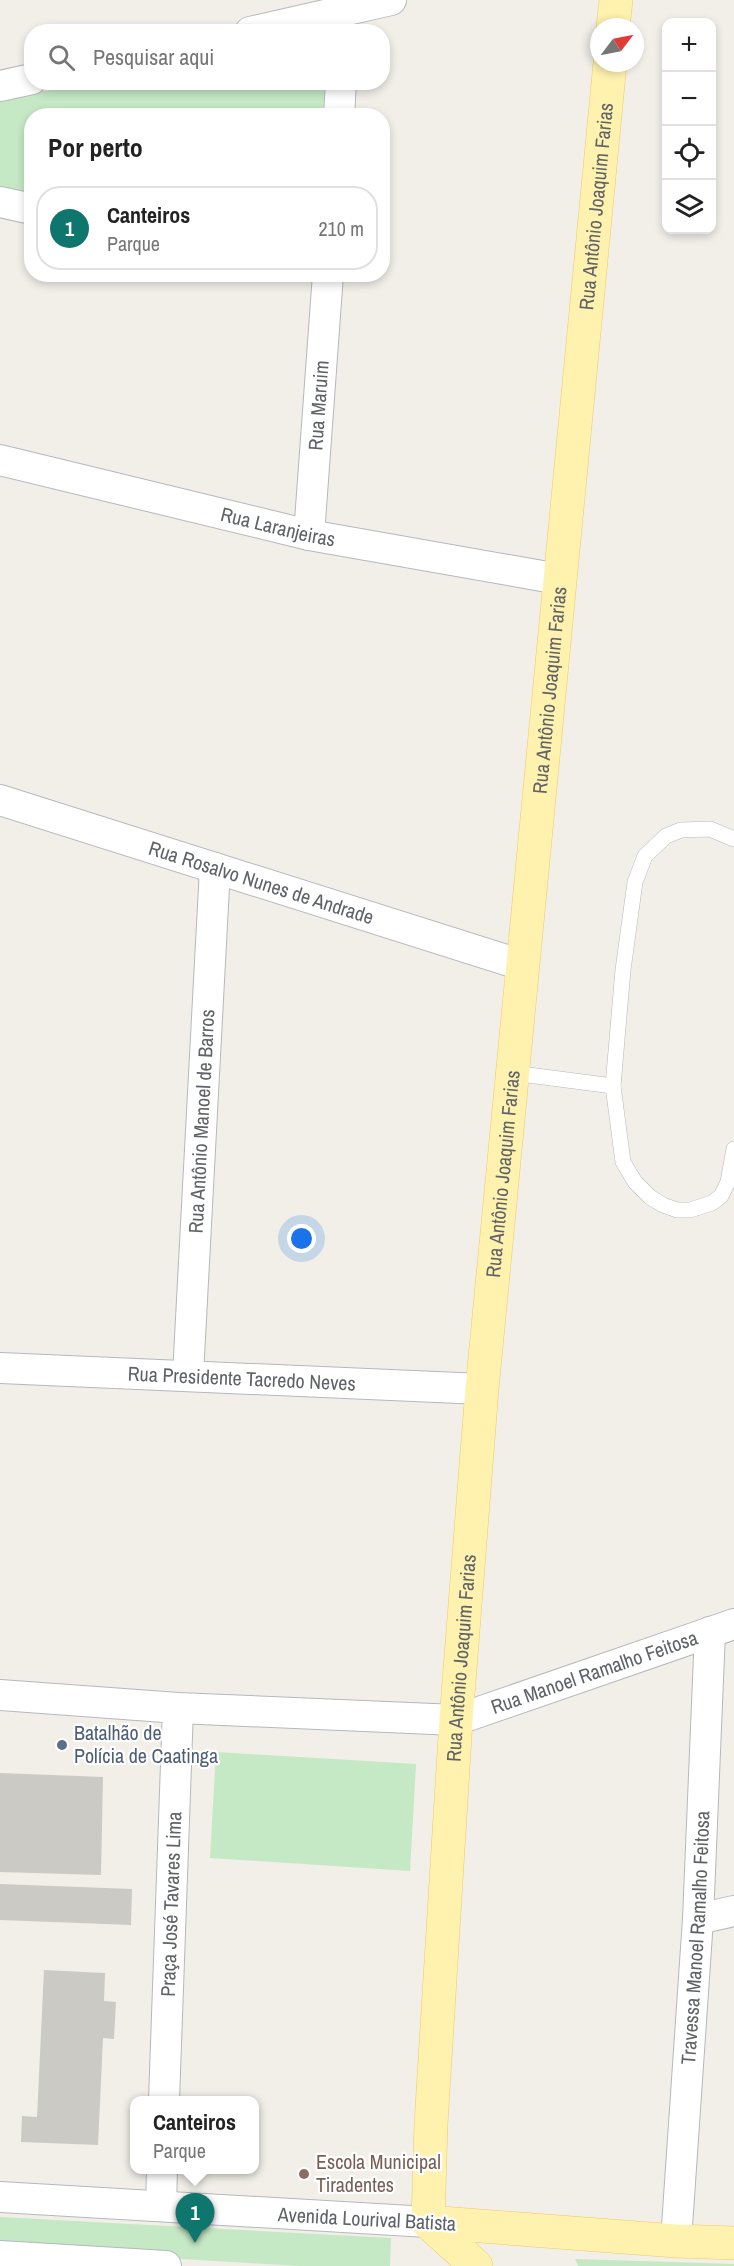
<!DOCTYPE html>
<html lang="pt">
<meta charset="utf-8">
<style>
body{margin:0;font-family:"Archivo Narrow",sans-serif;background:#f6f6f6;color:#222}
.controls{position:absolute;right:18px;top:18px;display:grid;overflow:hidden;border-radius:12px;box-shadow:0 3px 9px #0003}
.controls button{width:54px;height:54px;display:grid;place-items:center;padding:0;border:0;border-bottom:2px solid #e0e0e0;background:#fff;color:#222;font:30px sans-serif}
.compass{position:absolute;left:590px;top:18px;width:54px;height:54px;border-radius:50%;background:#fff;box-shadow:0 3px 9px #0003;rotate:58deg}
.you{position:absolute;left:302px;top:1239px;width:21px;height:21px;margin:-15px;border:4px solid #fff;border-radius:50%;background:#1a73e8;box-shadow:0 0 0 9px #1a73e833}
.badge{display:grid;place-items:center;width:39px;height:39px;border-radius:50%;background:#0f766e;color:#fff;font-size:20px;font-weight:700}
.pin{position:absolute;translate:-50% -50px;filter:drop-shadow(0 2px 3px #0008)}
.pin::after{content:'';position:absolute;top:32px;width:21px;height:18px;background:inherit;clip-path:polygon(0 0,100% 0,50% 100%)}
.popup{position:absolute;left:130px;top:2096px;width:129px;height:78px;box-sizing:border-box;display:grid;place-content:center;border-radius:12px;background:#fff;filter:drop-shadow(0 2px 4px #0005);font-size:20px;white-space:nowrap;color:#767676}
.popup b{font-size:22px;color:#222}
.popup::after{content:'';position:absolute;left:50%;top:100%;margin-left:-12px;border:12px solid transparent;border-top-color:#fff}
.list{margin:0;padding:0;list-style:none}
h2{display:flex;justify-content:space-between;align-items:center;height:78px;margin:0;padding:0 24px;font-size:26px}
h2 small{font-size:20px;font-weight:400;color:#767676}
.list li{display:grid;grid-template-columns:39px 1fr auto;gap:18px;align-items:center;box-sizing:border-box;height:84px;margin:0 12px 12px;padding:0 12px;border:2px solid #e0e0e0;border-radius:24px}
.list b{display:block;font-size:22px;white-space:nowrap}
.list p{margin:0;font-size:20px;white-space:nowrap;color:#767676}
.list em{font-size:20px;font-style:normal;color:#767676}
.icon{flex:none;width:33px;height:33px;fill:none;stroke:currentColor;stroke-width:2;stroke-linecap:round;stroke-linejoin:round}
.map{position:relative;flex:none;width:734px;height:2266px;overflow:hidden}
.search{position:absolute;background:#fff;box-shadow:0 3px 9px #0003;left:24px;top:24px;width:366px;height:66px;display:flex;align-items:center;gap:15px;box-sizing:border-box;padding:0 21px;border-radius:24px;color:#767676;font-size:22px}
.panel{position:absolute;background:#fff;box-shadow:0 3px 9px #0003;left:24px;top:108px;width:366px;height:174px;border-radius:24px}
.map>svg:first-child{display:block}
.green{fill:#c5e8c5}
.building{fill:#cccac5}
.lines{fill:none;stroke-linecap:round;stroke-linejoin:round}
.service-casing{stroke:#b5b8bc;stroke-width:16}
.minor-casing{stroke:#b5b8bc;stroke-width:32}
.primary-casing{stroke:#f2c960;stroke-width:34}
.service{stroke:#fff;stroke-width:15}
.minor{stroke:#fff;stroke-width:30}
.primary{stroke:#fff2af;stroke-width:33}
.service-dot{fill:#5c6f8a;stroke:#fff;stroke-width:2}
.education-dot{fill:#8d6e63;stroke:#fff;stroke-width:2}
.labels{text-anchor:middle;stroke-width:4.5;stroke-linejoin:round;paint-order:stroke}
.street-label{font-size:20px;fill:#5f6368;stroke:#fff}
.service-label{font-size:20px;fill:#4e5e75;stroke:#fff;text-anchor:start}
.education-label{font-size:20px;fill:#785e54;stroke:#fff;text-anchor:start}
</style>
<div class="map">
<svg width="734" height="2266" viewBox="0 0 734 2266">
<rect width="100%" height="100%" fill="#f1efe8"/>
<g class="green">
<path d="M84,83H325L323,115L32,116L31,194L0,187V100Z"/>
<path d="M216,1752L416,1764L410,1871L210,1858Z"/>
<path d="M0,2217L391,2238L390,2266H299L0,2248Z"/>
<path d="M575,2259L734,2264V2266H578Z"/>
</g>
<g class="building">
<path d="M0,1773L103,1777L101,1875L0,1872Z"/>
<path d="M0,1884L132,1889L131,1925L0,1920Z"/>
<path d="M44,1970L105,1973L104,2001L116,2002L114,2039L103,2038L98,2145L21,2142L22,2116L37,2117Z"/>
</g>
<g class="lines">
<g class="service-casing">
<g id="service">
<path d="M734,839L710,829L681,830L666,836L645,856L635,882L623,970L613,1086L623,1162L635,1182L650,1197L663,1205L677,1210H690L712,1203L721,1196L728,1182L734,1149"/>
<path d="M513,1073L613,1086"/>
</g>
</g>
<g class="minor-casing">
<g id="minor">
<path d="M250,32L391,0"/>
<path d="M0,86L32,79"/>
<path d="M339,116L341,82"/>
<path d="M0,202L32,209"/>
<path id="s1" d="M0,460L309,535L559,579"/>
<path id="s2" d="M309,535L328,274"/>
<path id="s3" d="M0,800L522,965"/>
<path id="s4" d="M0,1368L482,1389"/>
<path id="s5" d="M188,1375L215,868"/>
<path id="s6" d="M0,1695L178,1708L456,1720L734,1624"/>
<path d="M698,1919L734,1911"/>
<path id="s7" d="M164,2100L178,1708"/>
<path d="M0,2197L428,2222"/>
<path d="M161,2206L162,2170"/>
<path id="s8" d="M676,2241L698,1919L710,1632"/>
<path d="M0,2256L166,2266"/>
</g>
</g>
<g class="primary-casing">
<g id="primary">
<path d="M613,27L616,0"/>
<path d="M428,2222L676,2241L734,2243"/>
<path id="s9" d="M476,2266L428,2222L431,2124L456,1720L482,1389L610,63"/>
</g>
</g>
<use href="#service" class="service"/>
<use href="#minor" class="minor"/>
<use href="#primary" class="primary"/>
</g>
<circle class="service-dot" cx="62" cy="1745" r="6"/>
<circle class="education-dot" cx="304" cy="2174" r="6"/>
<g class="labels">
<g class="street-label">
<text dy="7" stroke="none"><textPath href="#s9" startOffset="2088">Rua Antônio Joaquim Farias</textPath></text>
<text dy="7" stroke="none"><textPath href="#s2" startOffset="130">Rua Maruim</textPath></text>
<text dy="7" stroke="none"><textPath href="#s1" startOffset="286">Rua Laranjeiras</textPath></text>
<text dy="7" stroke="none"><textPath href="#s9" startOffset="1602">Rua Antônio Joaquim Farias</textPath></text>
<text dy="7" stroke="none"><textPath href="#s3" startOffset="274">Rua Rosalvo Nunes de Andrade</textPath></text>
<text dy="7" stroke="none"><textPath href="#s5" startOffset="254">Rua Antônio Manoel de Barros</textPath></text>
<text dy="7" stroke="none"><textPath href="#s9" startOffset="1116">Rua Antônio Joaquim Farias</textPath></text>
<text dy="7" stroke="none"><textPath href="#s4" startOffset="242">Rua Presidente Tacredo Neves</textPath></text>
<text dy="7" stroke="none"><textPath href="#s9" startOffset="630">Rua Antônio Joaquim Farias</textPath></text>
<text dy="7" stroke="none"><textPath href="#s6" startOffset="603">Rua Manoel Ramalho Feitosa</textPath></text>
<text dy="7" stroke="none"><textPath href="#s7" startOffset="196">Praça José Tavares Lima</textPath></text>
<text dy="7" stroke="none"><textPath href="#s8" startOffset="304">Travessa Manoel Ramalho Feitosa</textPath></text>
<text transform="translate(367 2219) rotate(3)" y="7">Avenida Lourival Batista</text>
</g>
<g class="service-label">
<text x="74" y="1740">Batalhão de<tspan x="74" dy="23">Polícia de Caatinga</tspan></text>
</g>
<g class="education-label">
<text x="316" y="2169">Escola Municipal<tspan x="316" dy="23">Tiradentes</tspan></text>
</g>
</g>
</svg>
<div class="controls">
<button>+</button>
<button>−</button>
<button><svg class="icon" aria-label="locate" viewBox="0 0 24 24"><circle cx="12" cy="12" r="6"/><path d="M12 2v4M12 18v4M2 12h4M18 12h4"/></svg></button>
<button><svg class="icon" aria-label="layers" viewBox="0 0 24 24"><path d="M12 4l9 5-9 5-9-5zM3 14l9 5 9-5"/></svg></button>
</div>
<svg class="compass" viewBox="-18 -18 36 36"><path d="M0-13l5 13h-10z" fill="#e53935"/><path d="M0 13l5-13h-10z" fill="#767676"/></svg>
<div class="you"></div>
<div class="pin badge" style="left:195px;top:2243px">1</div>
<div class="popup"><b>Canteiros</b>Parque</div>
<div class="search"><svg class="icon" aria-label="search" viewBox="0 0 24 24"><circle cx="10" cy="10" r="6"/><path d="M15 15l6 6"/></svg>Pesquisar aqui</div>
<section class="panel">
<h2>Por perto<small></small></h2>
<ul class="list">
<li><span class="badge">1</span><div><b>Canteiros</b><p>Parque</p></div><em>210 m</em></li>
</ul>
</section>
</div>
